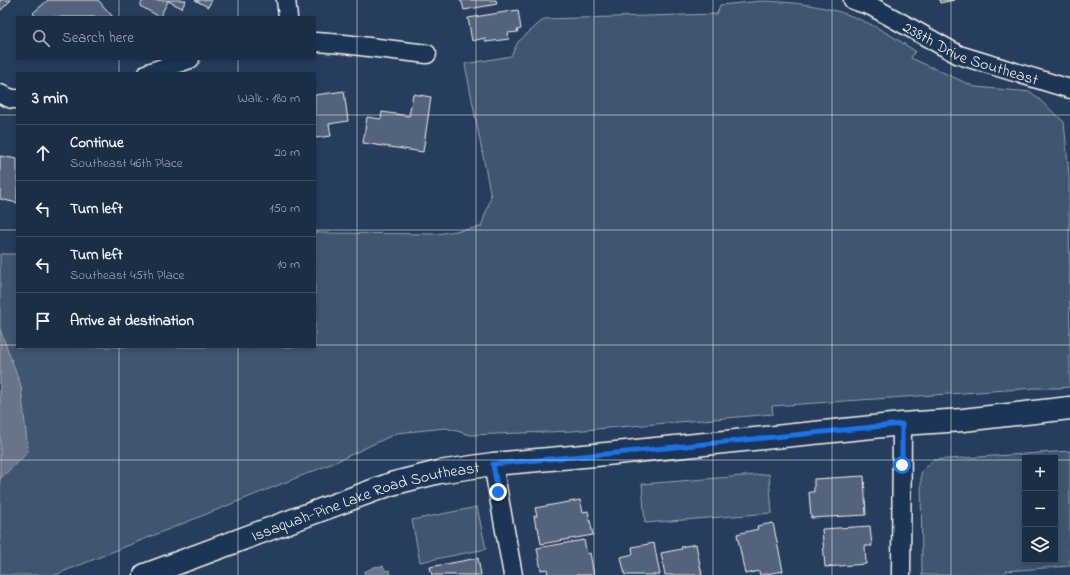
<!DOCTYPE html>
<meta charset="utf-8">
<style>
body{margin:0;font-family:"Indie Flower",sans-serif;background:#25364d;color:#f1f3f6}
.controls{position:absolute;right:12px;bottom:12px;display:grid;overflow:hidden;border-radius:0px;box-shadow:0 2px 6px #0003}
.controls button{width:36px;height:36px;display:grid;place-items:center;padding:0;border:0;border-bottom:1px solid #3a4a5f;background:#1c2e46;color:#f1f3f6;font:20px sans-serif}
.stop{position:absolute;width:12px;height:12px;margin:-9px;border:3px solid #1a73e8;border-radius:50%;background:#fff}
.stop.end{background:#1a73e8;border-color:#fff;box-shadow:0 1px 4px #0008}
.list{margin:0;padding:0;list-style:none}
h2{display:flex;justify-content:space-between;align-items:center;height:52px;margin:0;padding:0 16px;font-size:17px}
h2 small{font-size:13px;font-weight:400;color:#a0a8b3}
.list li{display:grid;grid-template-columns:26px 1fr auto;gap:12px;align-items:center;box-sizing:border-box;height:56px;padding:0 16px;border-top:1px solid #3a4a5f}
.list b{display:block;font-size:15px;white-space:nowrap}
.list p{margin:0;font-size:13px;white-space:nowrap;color:#a0a8b3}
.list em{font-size:13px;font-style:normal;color:#a0a8b3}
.icon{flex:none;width:22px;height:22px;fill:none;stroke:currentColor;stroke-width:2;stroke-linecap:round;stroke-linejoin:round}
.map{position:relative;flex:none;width:1070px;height:575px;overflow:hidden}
.search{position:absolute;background:#1c2e46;box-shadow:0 2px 6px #0003;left:16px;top:16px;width:300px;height:44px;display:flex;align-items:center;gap:10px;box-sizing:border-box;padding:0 14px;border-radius:0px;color:#a0a8b3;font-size:15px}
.panel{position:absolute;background:#1c2e46;box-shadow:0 2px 6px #0003;left:16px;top:72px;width:300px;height:276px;border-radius:0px}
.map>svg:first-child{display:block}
.green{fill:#40546f;stroke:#9aa2ac;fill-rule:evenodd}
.water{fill:#677588;stroke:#9fa7ae}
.building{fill:#52647b;stroke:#f4f1e8}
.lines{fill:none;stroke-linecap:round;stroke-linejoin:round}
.street-casing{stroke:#f4f1e8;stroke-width:21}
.secondary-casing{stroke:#f4f1e8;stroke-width:25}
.street{stroke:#1d3557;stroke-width:18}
.secondary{stroke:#1d3557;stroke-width:22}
.route{stroke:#1a73e8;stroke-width:5}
.grid{fill:none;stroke:#f4f1e8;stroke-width:1;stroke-opacity:0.55}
.labels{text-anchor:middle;stroke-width:3;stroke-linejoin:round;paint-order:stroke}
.street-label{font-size:16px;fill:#f4f1e8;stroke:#1d3557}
</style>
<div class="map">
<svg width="1070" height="575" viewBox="0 0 1070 575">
<rect width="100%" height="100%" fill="#263d5d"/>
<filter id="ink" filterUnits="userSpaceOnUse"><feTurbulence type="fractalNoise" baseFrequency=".025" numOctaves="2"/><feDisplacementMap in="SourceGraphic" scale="8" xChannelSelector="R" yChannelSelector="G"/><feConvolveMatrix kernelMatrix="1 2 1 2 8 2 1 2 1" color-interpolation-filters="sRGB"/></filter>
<g filter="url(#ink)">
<g class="green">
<path d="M762,1C795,2 831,6 861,20C880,28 897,39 915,51L911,58L975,87L1031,92L1064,122L1069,175L1070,387L1058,388H1036L772,406L773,414L572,431L471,435L446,428L397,433L331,464L55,575H0V254H17V347H315V232L322,233L437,234L481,227L491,197L465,64L511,56L518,42L544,19L717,14L720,5Z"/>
<path d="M1070,451V566L1006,571L1003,575H922L921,473L933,460ZM1025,458H1055V560H1025Z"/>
<path d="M769,474L772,513L645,523L642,484Z"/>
<path d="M477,507L486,549L420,562L412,520Z"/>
</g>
<g class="water">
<path d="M0,329L21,386L28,452L0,479Z"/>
<path d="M383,566L386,571L389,570L391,575H365L364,572L374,567Z"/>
</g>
<g class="building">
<path d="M0,0H11L0,11Z"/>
<path d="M48,0H98L113,17H36L33,13Z"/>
<path d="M143,0H186L182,8L168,1L160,17L140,6Z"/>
<path d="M195,0H212L208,7Z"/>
<path d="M460,0H496L497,4L464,10L462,2H461Z"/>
<path d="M939,0H954L940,3Z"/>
<path d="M518,10L521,29L517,30L518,32L508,33L509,39L486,42L485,38L472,41L468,18Z"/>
<path d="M344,91L348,121L329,124L331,136L315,138V95Z"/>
<path d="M413,94L431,97L423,152L363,143L367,117L381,119L382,112L409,116Z"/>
<path d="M0,156L17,159V203L0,199Z"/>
<path d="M864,476L866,515L811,518L809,492H814V479Z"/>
<path d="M580,500L583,512L588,511L593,535L541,544L538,527H536L534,516H537L535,508Z"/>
<path d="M773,523L783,571L761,575H760L759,571L745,574L737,534L758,529L757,526Z"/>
<path d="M870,526L872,546H865L866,564L825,567L822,529Z"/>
<path d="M584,540L587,554L590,553L594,575H548L547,569L541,570L537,548Z"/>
<path d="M654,543L660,575H625L621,557L633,554L632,547Z"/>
<path d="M696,544L702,575H665L661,553L682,549L681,547Z"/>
<path d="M478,558L481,575H432L430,567Z"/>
</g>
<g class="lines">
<g class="street-casing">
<g id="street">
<path d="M286,0L288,17"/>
<path id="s1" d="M853,0L871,6L959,55L1070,89"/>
<path d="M315,42L344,44L427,54"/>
<path d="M148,73L190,59"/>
<path d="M0,94L12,99H17"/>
<path d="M493,464L513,575"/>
<path d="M901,575L902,424"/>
</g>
</g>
<g class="secondary-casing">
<g id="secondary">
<path id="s2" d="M145,575L391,484L439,472L493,464L606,454L902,424L963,420L1070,408"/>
</g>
</g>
<use href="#street" class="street"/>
<use href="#secondary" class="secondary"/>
</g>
</g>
<g class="lines" filter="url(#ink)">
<path class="route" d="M498,492L493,464L606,454L902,424V465"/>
</g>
<path class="grid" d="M119,0V17M238,0V17M357,0V575M476,0V575M594,0V575M713,0V575M832,0V575M951,0V575M119,59V73M238,59V73M0,115H17M315,115H1070M0,230H17M315,230H1070M0,345H17M315,345H1070M119,347V575M238,347V575M0,460H1025M1055,460H1070"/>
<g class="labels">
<g class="street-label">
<text dy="6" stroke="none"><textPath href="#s1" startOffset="130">238th Drive Southeast</textPath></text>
<text dy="6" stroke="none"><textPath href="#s2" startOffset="233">Issaquah-Pine Lake Road Southeast</textPath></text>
</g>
</g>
</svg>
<div class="controls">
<button>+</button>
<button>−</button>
<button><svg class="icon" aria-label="layers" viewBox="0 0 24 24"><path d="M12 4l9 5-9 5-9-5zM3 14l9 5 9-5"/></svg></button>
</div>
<div class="stop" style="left:902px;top:465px"></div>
<div class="stop end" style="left:498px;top:492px"></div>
<div class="search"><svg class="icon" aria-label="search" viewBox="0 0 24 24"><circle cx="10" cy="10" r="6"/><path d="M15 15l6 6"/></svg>Search here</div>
<section class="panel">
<h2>3 min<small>Walk · 180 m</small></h2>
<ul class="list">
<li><svg class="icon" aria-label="ahead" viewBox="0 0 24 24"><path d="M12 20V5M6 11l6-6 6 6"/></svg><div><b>Continue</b><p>Southeast 46th Place</p></div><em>20 m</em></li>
<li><svg class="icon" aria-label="left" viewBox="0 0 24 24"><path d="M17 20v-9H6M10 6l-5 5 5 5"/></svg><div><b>Turn left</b></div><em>150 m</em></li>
<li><svg class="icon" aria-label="left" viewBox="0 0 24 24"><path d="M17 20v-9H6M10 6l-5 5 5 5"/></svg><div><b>Turn left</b><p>Southeast 45th Place</p></div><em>10 m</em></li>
<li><svg class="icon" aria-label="arrive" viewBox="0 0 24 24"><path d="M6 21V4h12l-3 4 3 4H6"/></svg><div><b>Arrive at destination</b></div></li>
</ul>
</section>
</div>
